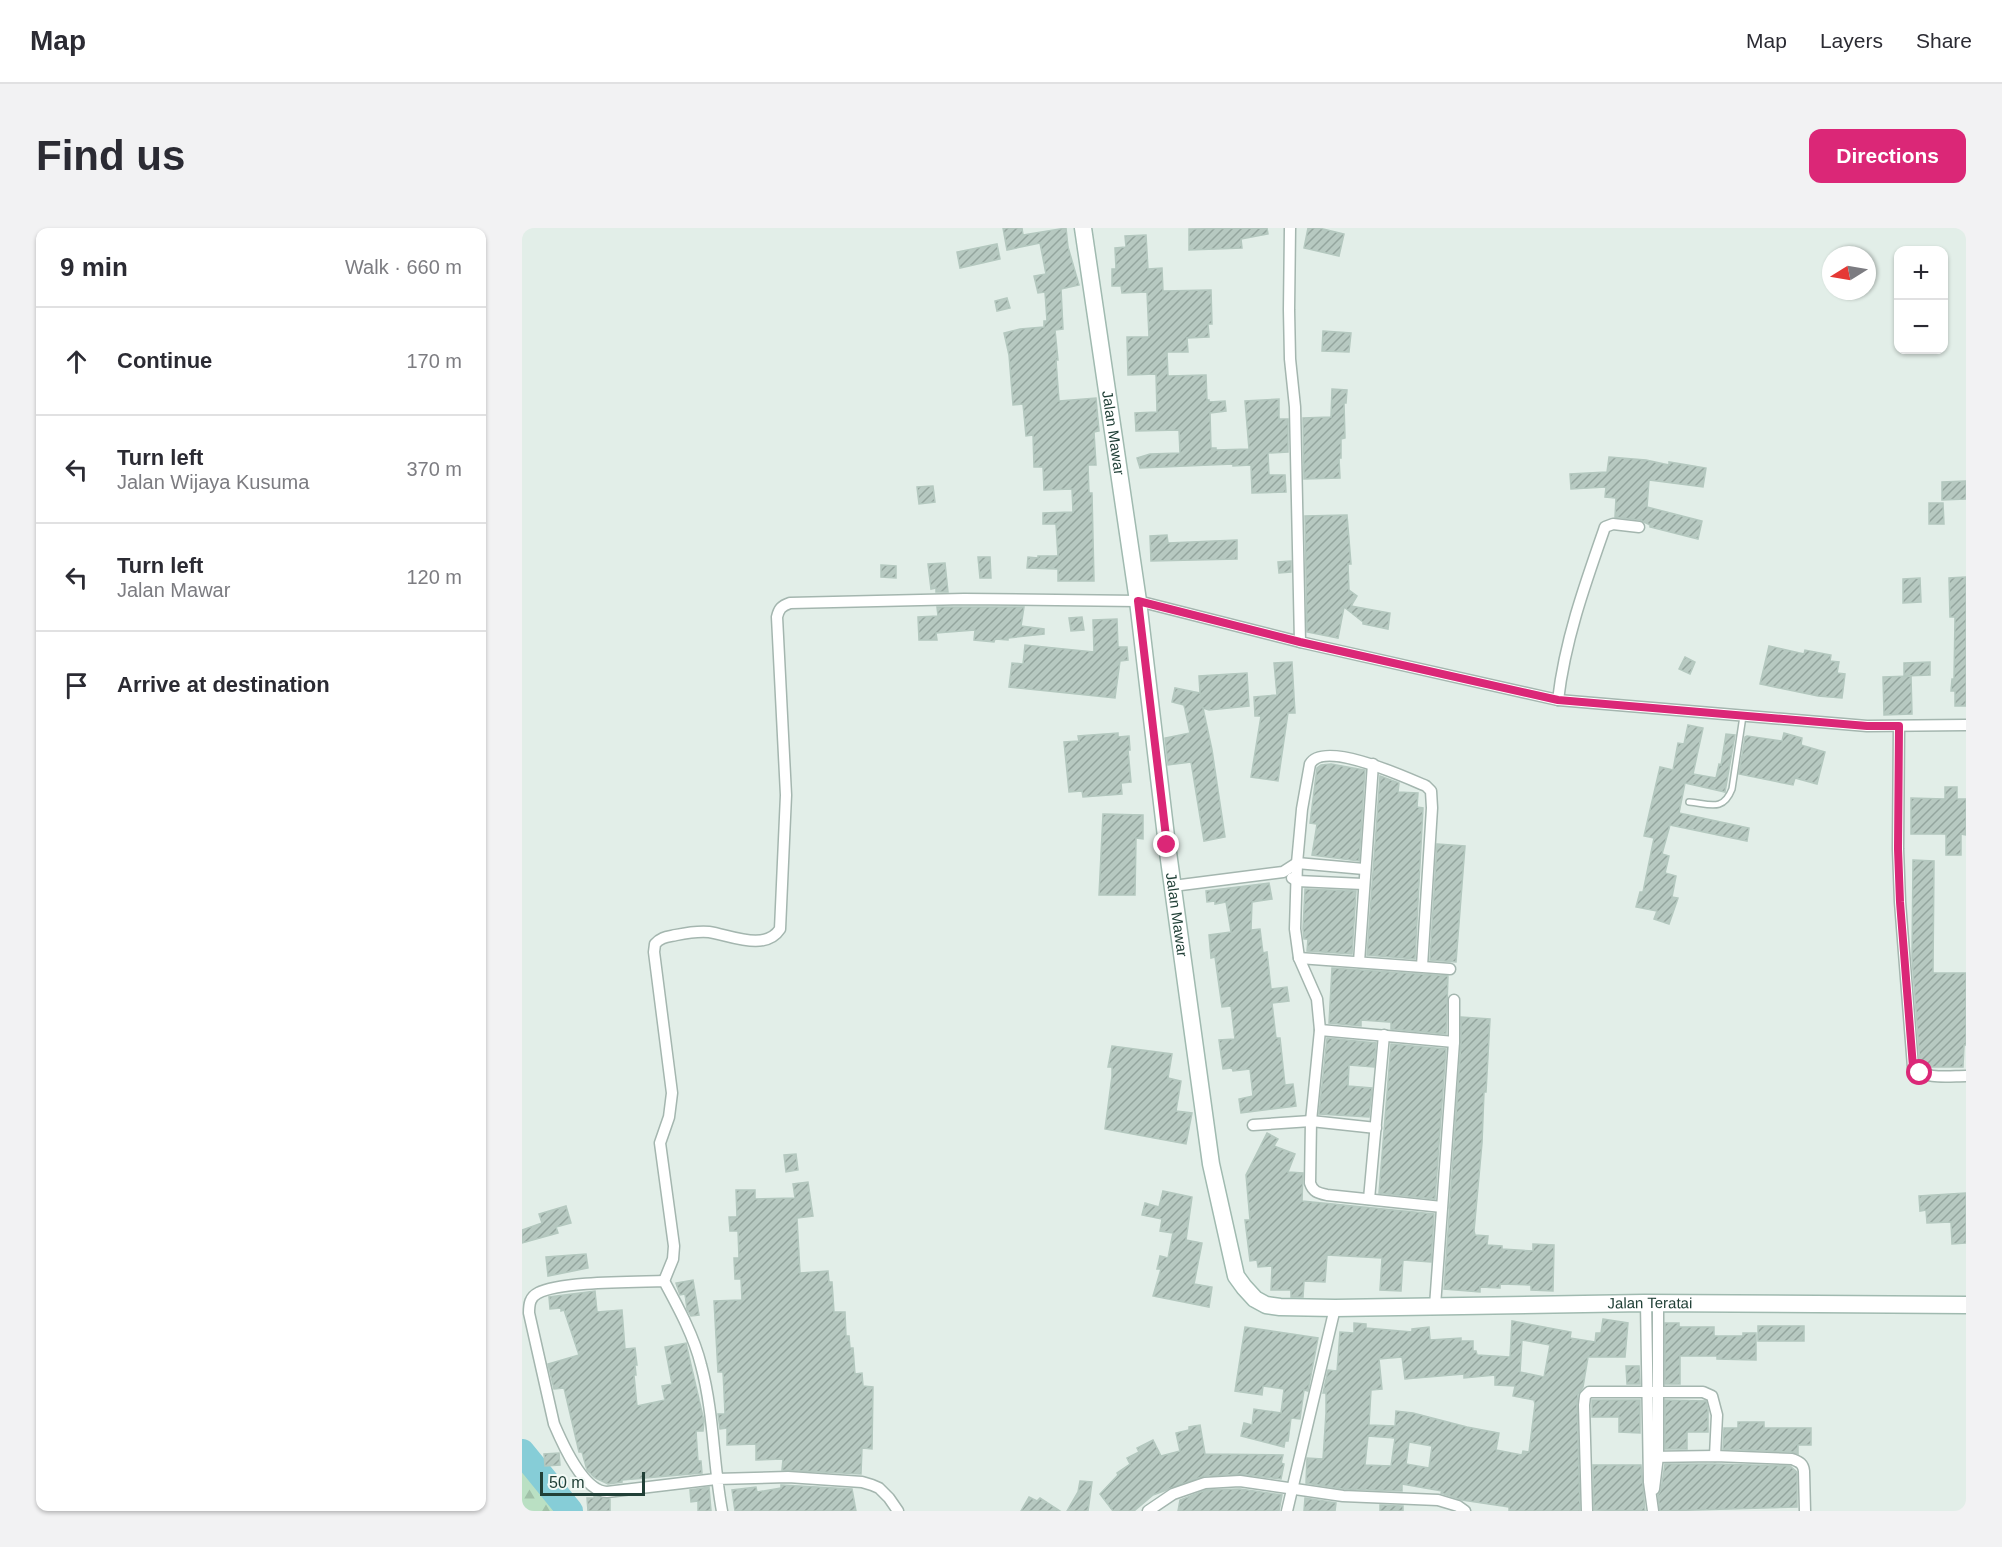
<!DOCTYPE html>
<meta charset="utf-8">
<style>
body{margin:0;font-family:Arial,sans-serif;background:#f2f2f3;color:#2b2b33}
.controls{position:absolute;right:18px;top:18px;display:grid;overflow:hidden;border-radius:12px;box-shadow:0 2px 4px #0004}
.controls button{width:54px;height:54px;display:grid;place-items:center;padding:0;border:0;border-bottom:2px solid #e1e1e2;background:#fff;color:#2b2b33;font:30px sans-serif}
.compass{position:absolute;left:1300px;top:18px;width:54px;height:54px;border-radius:50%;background:#fff;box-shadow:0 2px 4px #0004;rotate:259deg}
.scale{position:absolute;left:18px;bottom:15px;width:105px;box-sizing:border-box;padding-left:6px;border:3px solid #214037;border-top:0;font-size:16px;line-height:21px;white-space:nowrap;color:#214037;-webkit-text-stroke:4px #f3faf6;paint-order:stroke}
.stop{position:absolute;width:18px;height:18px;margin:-14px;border:4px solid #db2777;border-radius:50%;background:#fff}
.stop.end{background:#db2777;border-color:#fff;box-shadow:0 2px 6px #0008}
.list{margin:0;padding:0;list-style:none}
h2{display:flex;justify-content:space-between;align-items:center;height:78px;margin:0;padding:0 24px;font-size:26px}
h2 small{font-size:20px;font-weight:400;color:#7c7c81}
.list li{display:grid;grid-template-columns:39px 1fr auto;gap:18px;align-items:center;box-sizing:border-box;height:108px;padding:0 24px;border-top:2px solid #e1e1e2}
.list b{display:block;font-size:22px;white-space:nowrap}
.list p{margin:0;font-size:20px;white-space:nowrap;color:#7c7c81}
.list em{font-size:20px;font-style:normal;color:#7c7c81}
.icon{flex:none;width:33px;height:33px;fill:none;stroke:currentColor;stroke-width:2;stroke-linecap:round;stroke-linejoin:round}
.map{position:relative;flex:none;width:1444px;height:1283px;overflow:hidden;border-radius:12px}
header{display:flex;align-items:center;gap:36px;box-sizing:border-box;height:84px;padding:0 30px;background:#fff;border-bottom:2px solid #e1e1e2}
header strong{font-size:28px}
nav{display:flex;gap:33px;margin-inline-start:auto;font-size:21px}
.intro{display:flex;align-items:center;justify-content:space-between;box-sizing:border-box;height:144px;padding:0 36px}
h1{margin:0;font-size:42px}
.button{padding:15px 27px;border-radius:12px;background:#db2777;color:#fff;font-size:21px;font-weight:700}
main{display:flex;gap:36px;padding:0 36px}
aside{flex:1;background:#fff;border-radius:12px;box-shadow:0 2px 4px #0004}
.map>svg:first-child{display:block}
.forest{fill:url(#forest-firs)}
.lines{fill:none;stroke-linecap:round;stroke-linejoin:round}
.river{stroke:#86cdd7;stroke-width:26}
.building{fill:url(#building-hatch);stroke:#b4c8bf;stroke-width:1.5;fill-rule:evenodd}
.lane-casing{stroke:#a4b6af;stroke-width:8}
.street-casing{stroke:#a4b6af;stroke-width:13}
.secondary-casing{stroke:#a0bab0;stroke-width:19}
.lane{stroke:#fff;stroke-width:5}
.street{stroke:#fff;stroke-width:10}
.secondary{stroke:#fff;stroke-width:16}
.route{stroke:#db2777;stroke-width:8}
.labels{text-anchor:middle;stroke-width:4.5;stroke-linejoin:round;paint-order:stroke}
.street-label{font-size:15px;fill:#214037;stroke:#f3faf6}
</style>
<header>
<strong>Map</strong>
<nav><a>Map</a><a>Layers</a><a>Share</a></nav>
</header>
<div class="intro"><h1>Find us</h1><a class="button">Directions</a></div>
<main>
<aside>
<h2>9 min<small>Walk · 660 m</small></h2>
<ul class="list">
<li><svg class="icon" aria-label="ahead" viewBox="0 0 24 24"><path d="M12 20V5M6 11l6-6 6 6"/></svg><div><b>Continue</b></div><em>170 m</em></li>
<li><svg class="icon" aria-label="left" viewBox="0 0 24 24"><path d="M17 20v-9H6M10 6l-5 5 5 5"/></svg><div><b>Turn left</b><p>Jalan Wijaya Kusuma</p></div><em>370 m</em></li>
<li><svg class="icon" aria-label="left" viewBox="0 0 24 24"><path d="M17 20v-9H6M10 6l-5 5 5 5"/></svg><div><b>Turn left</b><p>Jalan Mawar</p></div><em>120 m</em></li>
<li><svg class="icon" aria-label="arrive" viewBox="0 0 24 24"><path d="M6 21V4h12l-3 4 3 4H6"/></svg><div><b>Arrive at destination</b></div></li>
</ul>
</aside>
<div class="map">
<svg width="1444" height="1283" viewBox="0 0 1444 1283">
<defs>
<pattern id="forest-firs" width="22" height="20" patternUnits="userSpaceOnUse" patternTransform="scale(1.5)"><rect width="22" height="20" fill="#bae0c3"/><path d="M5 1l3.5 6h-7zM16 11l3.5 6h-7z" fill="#a0c1a8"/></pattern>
<pattern id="building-hatch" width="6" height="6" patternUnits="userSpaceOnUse" patternTransform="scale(1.5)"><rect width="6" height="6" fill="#b7c9c1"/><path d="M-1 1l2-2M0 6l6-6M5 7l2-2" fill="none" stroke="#94a59e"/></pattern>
</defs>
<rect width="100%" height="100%" fill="#e2eee8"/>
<path class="forest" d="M0,1224L48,1283H0Z"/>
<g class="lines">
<path class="river" d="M0,1224L48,1283"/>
</g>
<g class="building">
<path d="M481,0H500L501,7L544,0L546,19L557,57L539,61L541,101L533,102L536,132H534L537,173L574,170L577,203L572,204L574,237H566L567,265H570L572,353H536V341L505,340L506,329L516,330V328H536L534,296H521V285L551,284L550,261L522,262L521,239H512L511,207L504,208L501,176L491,177L487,127L482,105L498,101L522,99V93H525L523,64L516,65L512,48L524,46L518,15L485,22Z"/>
<path d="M745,0L746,6L719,11L720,20L667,22V1Z"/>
<path d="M786,0H797L822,6L817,28L782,20Z"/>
<path d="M624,7L626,41L640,40L641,63L689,62L690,96H686L687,109L665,110L666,124H645L646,148L684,147L685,172H687V174L703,173L704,183L688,185L689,220H694V222L727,221L723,173L757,171V191H766V224L746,225L747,247H763L764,264L730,265L729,237L711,238V236L618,240L615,230L628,226L658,225L657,202L614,203L613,185L635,184L634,146L606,147L605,109H627L625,64L600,65L599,58H590V41H594L593,20L604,19L603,8Z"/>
<path d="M475,16L478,31L438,40L435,24Z"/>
<path d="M485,70L488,80L475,83L473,73Z"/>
<path d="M801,103L829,105L827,124L800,123Z"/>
<path d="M810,161L825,162L824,175H822L823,210L819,211V230H817L818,250L782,251L781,190L809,189Z"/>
<path d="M1087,229L1124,232L1147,237V234L1184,240L1181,259L1127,252L1125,279L1180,293L1176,311L1128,299V297L1118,292L1093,289L1094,270L1083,269L1084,259L1049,261L1048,246L1085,244Z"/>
<path d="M1444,253V271L1420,272V254Z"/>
<path d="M411,258L413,274L397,276L395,259Z"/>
<path d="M1407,275H1421L1422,296H1407Z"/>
<path d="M825,287L829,336H826L827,362L835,368L829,378L868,385L866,401L841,396V394L822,379L816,410L785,404L783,288Z"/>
<path d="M645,307L646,315L715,312V331L629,333L628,308Z"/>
<path d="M456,329H468L469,350H458Z"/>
<path d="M769,333V344L757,345L756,334Z"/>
<path d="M423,335L426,364H414V360L409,361L406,336Z"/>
<path d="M359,337L374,338V350L359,349Z"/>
<path d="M1444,349V478H1433V463H1429L1430,451H1432L1433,389H1428L1427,350Z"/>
<path d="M1398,350L1399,374L1381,375V351Z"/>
<path d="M415,379H502L499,398L522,401V406L486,410V412L473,411L472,414L452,412L453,402L414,405L415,412H397L396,389L416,388Z"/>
<path d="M560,389L562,402L549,403L547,390Z"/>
<path d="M595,391L596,419H605L606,432L598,433L593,470L487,459L490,435L501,436L503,417L572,424L571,392Z"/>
<path d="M1247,418L1282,426L1283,422L1309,427L1308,433L1317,434L1315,445L1323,446L1320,470L1296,468L1238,456Z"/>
<path d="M1163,429L1173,434L1168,446L1157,441Z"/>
<path d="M770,434L773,485H766L756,553L729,549L739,488H733L732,469L755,467L752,435Z"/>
<path d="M1408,434V447L1382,448V435Z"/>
<path d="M725,445L727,478L687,482L681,480L690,522L703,609L682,613L669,534L646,537L643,510L668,505L662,477L650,474L653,460L678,465L677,448Z"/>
<path d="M1389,448L1390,486L1362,487L1361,449Z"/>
<path d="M1166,497L1181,500L1171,546L1194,550L1197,536L1199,537L1204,506L1213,507L1203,564L1163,555L1157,585L1227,600L1225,613L1148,597L1140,626L1147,628L1143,645L1154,648L1150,669L1156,670L1147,696L1132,691L1135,683L1114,679L1118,664H1121L1132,610L1122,608L1138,539L1151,542L1156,515L1162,516Z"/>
<path d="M596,505V509L607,508L608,522H606L609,554L599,555L600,566L561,569L560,563L547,564L542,514L557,513L556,508Z"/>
<path d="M1262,505L1280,510L1279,517L1303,524L1295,556L1273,550L1271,557L1217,546L1223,509L1225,508L1260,513Z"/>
<path d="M809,536L843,542L837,633L790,627L795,596L788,595L795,540L799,537Z"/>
<path d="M858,548L877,555L876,564L896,565L895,579L901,580L893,731L845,727Z"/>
<path d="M1423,559H1435V571H1444V607L1439,606V627H1424V606H1389V570L1423,571Z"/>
<path d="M581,586L621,587V611L614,610L613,667H577Z"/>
<path d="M915,616L943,618L934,734L908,732Z"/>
<path d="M1391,632L1412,633L1411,745H1444V817H1442L1441,839H1404L1398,835L1390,730Z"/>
<path d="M747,655L750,671L730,674L729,702L738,701L741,725L745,724L749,761L765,759L767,773L750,775L754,810H758L763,857L771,856L774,878L719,885L717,871L731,868L728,841L711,843L710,840L701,841L697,812L713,811L709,778L700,779L693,729L689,730L687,707L709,704L704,674L693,676V673L685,674L684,663Z"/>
<path d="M783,661L834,663L830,726L785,723L786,711H782L781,701Z"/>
<path d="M810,740L926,748L924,806L869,801V794H867L839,792V798L807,795Z"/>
<path d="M939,789L968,791L964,864H962L960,915L952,1003L953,1007L966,1008L965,1017L980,1018V1021L1011,1023V1016L1032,1017L1031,1063L1009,1062V1057L978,1056V1060L958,1059V1064L922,1061L939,815Z"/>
<path d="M805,810L854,815L852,839L827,837L826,858L850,860L847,889L797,886Z"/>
<path d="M869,816L924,821L913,971L857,965Z"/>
<path d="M590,818L650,826L646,850L659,853L654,883L670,885L664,916L583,901L590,848V839H586Z"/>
<path d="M745,905L756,911L752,918L773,926L766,944L781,945L780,973L912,986L909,1034L881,1032L879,1063L858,1062L860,1030L805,1027L803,1054L782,1053L781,1069H769V1062H749L750,1038L736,1039L735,1032L728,1033L723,992H728L724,947Z"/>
<path d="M274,926L276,942L264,944L262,927Z"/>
<path d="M286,954L291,988L275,990L278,1045L306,1043L307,1054H310L312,1084H323L324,1108H327L328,1120H331L333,1146L340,1145L341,1158L351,1159L350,1221L340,1220L339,1246L260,1242L261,1231L234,1232V1216L205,1217V1200L198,1201L196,1186H203L202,1164L201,1144H196L192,1073L220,1072L219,1051H213L212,1030H217L216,1003H208L207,989H215L214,962H233V971L273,970L271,956Z"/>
<path d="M641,963L670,969L664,1012L680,1015L672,1056L690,1059L687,1079L631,1068L639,1041H635L638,1028L646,1030L651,1005L638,1003L640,991L620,987L623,975L637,979Z"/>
<path d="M1444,965V1015L1430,1016L1429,994L1405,995L1404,982L1398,983L1397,968Z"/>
<path d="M44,978L49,995L34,999L36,1005L0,1015V1002L20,995L17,986Z"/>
<path d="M64,1026L66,1040L26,1048L24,1029Z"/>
<path d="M171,1052L177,1087L169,1088L165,1081L163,1066L158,1067L154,1055Z"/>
<path d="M73,1063L75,1084L100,1082L103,1121L113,1120L115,1137H113L114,1147H112L115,1178L143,1172L140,1158L150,1156L143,1119L164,1115L182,1193L181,1203H174L176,1233H179L180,1245L100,1252V1254L86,1256L73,1250L65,1242L60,1224H57L42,1160L32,1161L26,1136L57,1127L42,1082L39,1083V1080L28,1081L27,1069Z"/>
<path d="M1081,1091L1106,1095L1103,1129H1066L1061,1159L1056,1166L1055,1176L1058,1283H987V1279L940,1272L919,1265L920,1263L880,1256V1263L822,1261L784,1255L785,1230L801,1231L804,1185V1165H801L806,1142L815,1143L818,1104L832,1105V1095L844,1096V1100L890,1104V1101L907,1099L908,1112L939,1110V1113H951V1123H954L955,1127L988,1129L990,1093L1049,1104L1048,1110L1073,1114L1074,1105H1079ZM1000,1112L1028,1117L1022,1149L998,1144ZM880,1129L883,1151L942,1146V1150L973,1147V1157L993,1158L991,1168L1012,1172L1013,1176L1007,1224L1001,1223L1000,1227L974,1222L977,1205L945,1199L891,1185L874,1183L873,1198L847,1197L849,1162L860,1161L857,1131ZM846,1208L873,1210L869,1238L843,1237ZM887,1214L910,1218L907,1240L884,1236Z"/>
<path d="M1143,1095H1157V1099H1192V1108H1221V1105H1234V1132L1195,1131V1128H1158V1156H1143Z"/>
<rect x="1236" y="1098" width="46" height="15"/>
<path d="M723,1099L796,1110L786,1163L782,1162L778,1191L769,1190L766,1213H763L762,1219L719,1208L722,1195L730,1197L732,1181L759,1185L762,1161L741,1158L740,1167L713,1163Z"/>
<path d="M1104,1138H1117L1118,1156H1105Z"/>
<path d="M1070,1172H1118V1205L1097,1204V1189H1070Z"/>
<path d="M1143,1172L1184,1173L1186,1182V1204H1165V1221H1143Z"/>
<path d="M1216,1194H1242V1200H1289V1217H1276V1226L1270,1224L1201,1221L1202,1200H1216Z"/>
<path d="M678,1197L683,1226L761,1227L759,1235L762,1236L759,1251L719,1246L682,1248L631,1267L612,1283H591L578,1266L596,1247L595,1245L608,1236L605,1230L617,1224L615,1220L631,1212L639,1228L658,1223L654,1205L667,1202V1199Z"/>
<path d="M37,1225L38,1237L23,1238L22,1226Z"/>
<path d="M1143,1236H1193L1268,1238L1275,1244V1279L1138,1283L1136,1267L1139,1262Z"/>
<path d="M1071,1237H1119L1123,1283L1072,1282Z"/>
<path d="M558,1253L570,1254L566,1283H545L556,1264Z"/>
<path d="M259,1257L330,1261L334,1283H213L210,1262L234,1259L235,1264L259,1260Z"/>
<path d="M187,1259L189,1283H176V1273L169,1274L168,1262Z"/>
<path d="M718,1261L760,1267L757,1283H656L658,1272L684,1262Z"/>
<path d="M72,1268L88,1271V1283H66L65,1270H72Z"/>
<path d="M507,1269L515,1273L518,1270L538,1283H499Z"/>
<path d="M783,1270L814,1275L813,1283H782Z"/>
<path d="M858,1277L881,1278V1283H858Z"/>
</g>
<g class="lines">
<g class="lane-casing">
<path id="lane" d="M1167,574C1188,576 1201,584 1210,561L1221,488"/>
</g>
<g class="street-casing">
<g id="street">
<path d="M768,0L767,82L768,131L773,179L778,414"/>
<path d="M1036,472C1043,412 1063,356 1083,299L1091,296L1117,299"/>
<path d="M1377,498L1376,621L1378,674L1391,839C1403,852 1427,848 1444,848"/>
<path d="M770,650L775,653L841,656"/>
<path d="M651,658L761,644L775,635L842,641"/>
<path d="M777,730L928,741"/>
<path d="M837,734L851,536"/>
<path d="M900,738L910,580L909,563L904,558C883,549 802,512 788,536L780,581L775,635L773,701L777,730L795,771L798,802L789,893L788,955C791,964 796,965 805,967L920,979"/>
<path d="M798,802L932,814"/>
<path d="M731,897L789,893L854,900"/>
<path d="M847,971L862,807"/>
<path d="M142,1053L151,1031L152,1018L138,915L147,889L150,865L132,724L133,716C139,709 145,709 154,707C164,705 176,703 187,704C208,707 243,724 258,701L264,567L255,389C257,381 259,378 268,375L442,371L616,373L778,414L1036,472L1345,498L1444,497"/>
<path d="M1124,1075L1127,1254L1131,1283"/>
<path d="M913,1078L932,814V772"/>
<path d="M1127,1229L1193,1228L1270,1231C1277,1234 1281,1235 1282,1243L1283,1283"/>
<path d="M1132,1261L1136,1228V1075"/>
<path d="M200,1283C191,1235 192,1185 179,1137C172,1108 156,1079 142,1053C114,1054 38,1053 16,1065C8,1069 7,1076 7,1085L32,1196C41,1217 61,1263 85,1264L194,1251L266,1249L340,1254L350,1257L357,1260L367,1270L376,1283"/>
<path d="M626,1283L651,1266L683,1255L718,1253L821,1268L916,1272L936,1278L943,1283"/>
<path d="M765,1283L813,1080"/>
<path d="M1065,1283L1062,1177L1063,1168L1067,1164H1181L1190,1168L1195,1187L1193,1228"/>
</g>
</g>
<g class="secondary-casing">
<g id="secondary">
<path id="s1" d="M561,0L616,373L645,617L689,936L714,1048L722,1059L733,1071L744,1077L758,1079L813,1080L1122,1075L1444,1077"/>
</g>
</g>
<use href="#lane" class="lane"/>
<use href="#street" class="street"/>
<use href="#secondary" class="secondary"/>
</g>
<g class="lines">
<path class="route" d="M645,617L616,373L778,414L1036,472L1345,498H1377L1376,621L1378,674L1391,839L1398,845"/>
</g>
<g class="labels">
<g class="street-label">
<text dy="5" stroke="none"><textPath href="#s1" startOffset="207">Jalan Mawar</textPath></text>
<text dy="5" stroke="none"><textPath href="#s1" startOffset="693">Jalan Mawar</textPath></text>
<text dy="5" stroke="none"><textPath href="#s1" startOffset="1486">Jalan Teratai</textPath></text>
</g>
</g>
</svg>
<div class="controls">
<button>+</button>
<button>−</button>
</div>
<svg class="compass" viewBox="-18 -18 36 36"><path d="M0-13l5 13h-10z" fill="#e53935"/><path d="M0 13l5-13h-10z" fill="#7c7c81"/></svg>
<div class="scale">50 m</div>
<div class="stop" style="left:1398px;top:845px"></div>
<div class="stop end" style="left:645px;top:617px"></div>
</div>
</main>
